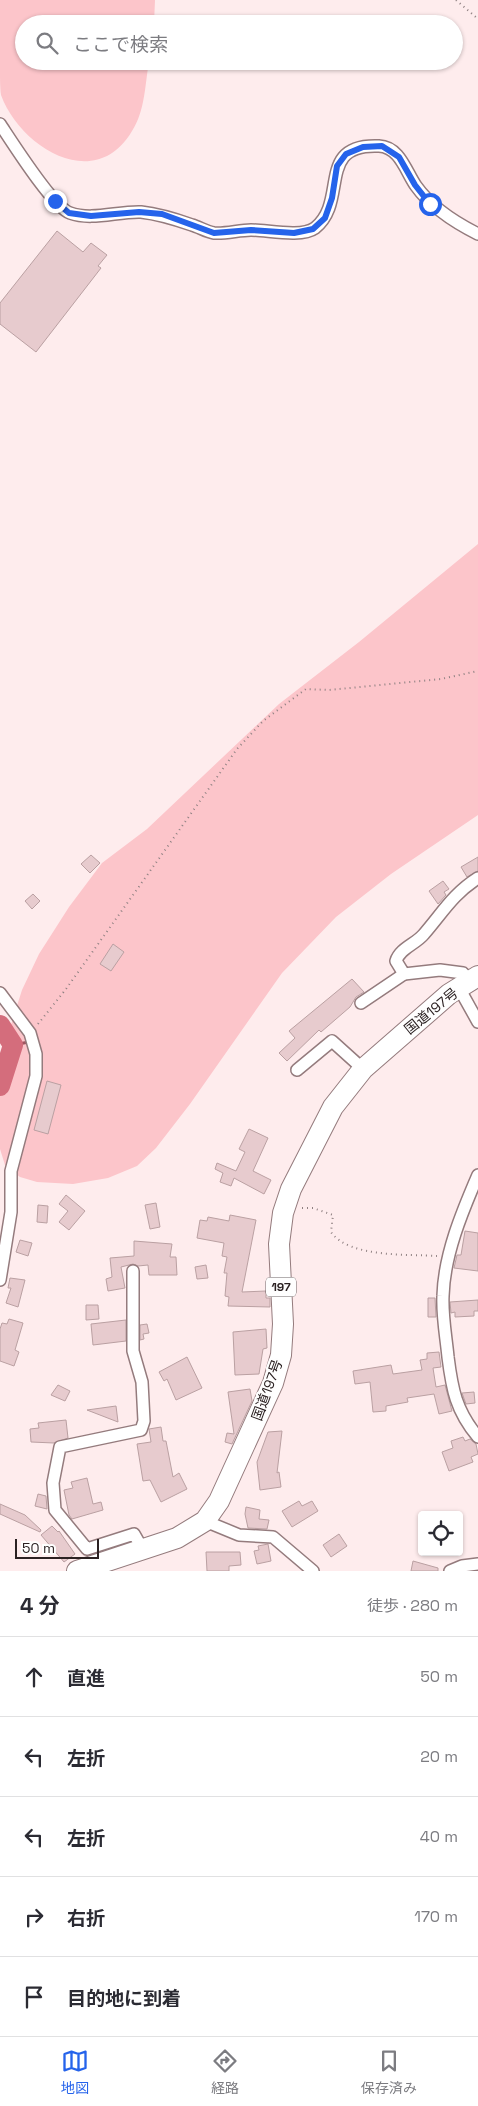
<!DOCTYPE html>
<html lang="ja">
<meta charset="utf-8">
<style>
body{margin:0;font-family:"Space Grotesk","Noto Sans JP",sans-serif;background:#f2f2f3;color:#2b2b33}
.controls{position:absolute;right:15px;bottom:15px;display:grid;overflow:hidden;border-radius:5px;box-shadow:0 1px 4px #0004}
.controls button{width:45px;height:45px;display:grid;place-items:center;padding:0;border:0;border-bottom:1px solid #e1e1e2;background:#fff;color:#2b2b33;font:25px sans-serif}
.scale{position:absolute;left:15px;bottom:12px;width:84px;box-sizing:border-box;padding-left:5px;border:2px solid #2b2122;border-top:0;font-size:14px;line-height:18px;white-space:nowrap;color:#2b2122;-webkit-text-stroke:4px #fefefe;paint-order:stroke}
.stop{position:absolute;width:15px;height:15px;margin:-11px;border:4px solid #2563eb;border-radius:50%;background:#fff}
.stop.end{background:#2563eb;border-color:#fff;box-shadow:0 1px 5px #0008}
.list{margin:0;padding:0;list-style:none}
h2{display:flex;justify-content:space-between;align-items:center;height:65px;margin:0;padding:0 20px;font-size:21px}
h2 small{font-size:16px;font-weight:400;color:#7c7c81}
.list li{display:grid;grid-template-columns:32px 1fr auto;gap:15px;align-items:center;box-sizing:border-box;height:80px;padding:0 20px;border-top:1px solid #e1e1e2}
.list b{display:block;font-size:19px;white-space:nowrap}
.list em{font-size:16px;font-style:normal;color:#7c7c81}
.icon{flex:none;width:28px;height:28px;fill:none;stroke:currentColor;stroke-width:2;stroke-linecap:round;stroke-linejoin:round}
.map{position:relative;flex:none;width:478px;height:1571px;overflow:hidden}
.search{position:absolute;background:#fff;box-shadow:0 1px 4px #0004;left:15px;right:15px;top:15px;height:55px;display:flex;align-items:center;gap:12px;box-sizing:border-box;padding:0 18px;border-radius:28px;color:#7c7c81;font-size:19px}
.sheet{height:465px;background:#fff}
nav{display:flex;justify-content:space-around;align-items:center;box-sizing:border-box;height:70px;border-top:1px solid #e1e1e2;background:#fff;font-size:14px;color:#7c7c81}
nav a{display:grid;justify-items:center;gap:2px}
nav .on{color:#2563eb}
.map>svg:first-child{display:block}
.green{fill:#fcc5ca}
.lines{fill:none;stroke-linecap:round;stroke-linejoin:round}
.stream{stroke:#a15661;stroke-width:3}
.river{stroke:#d46d7c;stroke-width:20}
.building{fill:#e7cbce;stroke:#baa0a2}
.street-casing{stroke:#947b7d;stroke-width:14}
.highway-casing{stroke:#947b7d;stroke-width:22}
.path{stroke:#8f8182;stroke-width:2;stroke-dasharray:1 4;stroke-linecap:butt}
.street{stroke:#fff;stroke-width:11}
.highway{stroke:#fff;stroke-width:20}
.route{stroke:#2563eb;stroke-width:6}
.labels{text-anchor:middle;stroke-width:4.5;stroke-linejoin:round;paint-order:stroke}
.shield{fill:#fefefe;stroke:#6a6364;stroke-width:1}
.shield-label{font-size:12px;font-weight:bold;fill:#2b2122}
.street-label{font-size:14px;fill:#2b2122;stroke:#fefefe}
</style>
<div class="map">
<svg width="478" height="1571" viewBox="0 0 478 1571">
<rect width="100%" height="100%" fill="#feeced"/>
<g class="green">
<path d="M0,0H155L154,24H24V61H149C145,85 145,111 132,131C95,194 20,147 1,95C0,88 0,77 0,69C0,46 0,23 0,0Z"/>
<path d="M478,544V815L391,874L336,917L282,973L190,1104L156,1148L137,1166L108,1178L73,1184L37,1182L20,1177L5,1165L0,1149V1073L9,1031L22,990L39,954L69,907L102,863L147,829L279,704L359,642Z"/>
</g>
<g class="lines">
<path class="stream" d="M13,1045L29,1042"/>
<path class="river" d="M0,1025L13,1045L0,1086"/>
</g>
<g class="building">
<path d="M57,231L83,252L91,243L107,255L98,266L101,268L36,352L0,324V303Z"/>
<path d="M91,855L100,863L90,873L81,864Z"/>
<path d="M478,857V871L467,877L461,867Z"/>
<path d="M443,881L449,889L444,892L446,895L438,904L429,891Z"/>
<path d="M33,894L40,901L32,909L25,901Z"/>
<path d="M113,944L124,952L111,971L100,964Z"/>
<path d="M352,979L364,992L356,997L350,1007L321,1032L319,1030L287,1061L279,1053L295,1038L289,1031Z"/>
<path d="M47,1081L61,1085L48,1134L34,1130Z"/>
<path d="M249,1129L268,1138L253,1171L271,1180L264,1194L234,1178L231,1186L220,1182L223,1173L215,1169L217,1163L236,1171L245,1152L239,1149Z"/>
<path d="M66,1195L85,1211L69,1230L59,1222L68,1211L59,1204Z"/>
<path d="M156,1203L160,1227L150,1229L145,1205Z"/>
<path d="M38,1205L48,1206L47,1223L37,1222Z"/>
<path d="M230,1215L256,1220L242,1292L266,1291V1298H270V1307L228,1306L229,1297L225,1296L227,1273H224L227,1257L222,1256L224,1243L197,1238L200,1220L207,1221L208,1217L229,1221Z"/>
<path d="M465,1231L478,1233V1271L454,1268L457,1255H461Z"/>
<path d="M20,1240L32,1243L28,1256L16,1252Z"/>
<path d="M134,1241L172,1244L170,1257H176L177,1275H149L148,1265L138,1266L133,1264L121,1267L125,1288L108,1291L106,1279L112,1277L110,1258L134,1256Z"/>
<path d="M206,1265L208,1278L197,1279L195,1267Z"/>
<path d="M10,1278L25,1280L18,1307L6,1303L11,1288H8Z"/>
<path d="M428,1298H435L436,1317H428Z"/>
<path d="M478,1300V1311H474V1316L455,1317V1312L451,1313L450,1302Z"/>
<path d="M86,1305H98L99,1319L86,1320Z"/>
<path d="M9,1319L23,1323L15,1350L19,1352L14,1366L0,1361V1329L2,1323L7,1324Z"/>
<path d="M126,1320V1341L93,1345L91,1324Z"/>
<path d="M147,1324L149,1333L143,1334L144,1339L140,1340V1325Z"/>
<path d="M266,1329L267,1348L263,1349L259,1374L235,1375L233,1332Z"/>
<path d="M439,1352L441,1367L433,1368L436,1387L445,1385L452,1411L439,1414L434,1394L407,1398L408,1402L386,1406V1411L373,1412L370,1382L355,1384L353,1371L391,1365L393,1374L422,1370L420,1360L427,1359V1353Z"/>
<path d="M187,1357L202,1388L176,1400L167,1379L164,1381L159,1372Z"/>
<path d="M58,1385L70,1391L65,1401L51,1395Z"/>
<path d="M250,1389L252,1401L232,1444L225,1442L227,1433L234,1434L228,1392Z"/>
<path d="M474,1392L475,1403L466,1404L462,1393Z"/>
<path d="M116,1406L118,1422L87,1410Z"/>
<path d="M66,1420L68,1438L54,1443L31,1442L30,1429L39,1428L38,1423Z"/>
<path d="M161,1427L163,1441H166L173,1477L179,1473L187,1489L161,1502L150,1480L143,1481L137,1444L151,1442L149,1429Z"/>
<path d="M282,1431L277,1473L279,1472L281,1487L260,1490L257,1462L268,1432Z"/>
<path d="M463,1437L465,1441L470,1439L476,1444L478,1454L471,1457L473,1462L449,1471L442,1452L453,1448L451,1441Z"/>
<path d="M87,1478L93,1504L101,1502L103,1510L72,1519L69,1515L64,1490L73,1488L71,1482Z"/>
<path d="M38,1494L46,1496L47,1509L35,1506Z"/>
<path d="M299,1501L302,1506L312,1501L318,1511L292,1527L282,1511Z"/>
<path d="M0,1504L25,1515L41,1530L40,1532L0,1514Z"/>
<path d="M246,1507L260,1510L259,1519L269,1520L267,1529L248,1528L245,1514Z"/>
<path d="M52,1526L58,1532L59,1531L75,1554L64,1562L41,1535Z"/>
<path d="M339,1534L347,1546L331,1557L323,1545Z"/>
<path d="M268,1544L271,1561L257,1564L254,1551L259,1550L258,1546Z"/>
<path d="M206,1552H240L241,1565L229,1566V1571H207Z"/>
<path d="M413,1561L438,1568V1571H411Z"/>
</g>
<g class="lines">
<g class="street-casing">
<g id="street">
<path d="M0,124C12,142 53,207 70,213C92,221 118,211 141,212C159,214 175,219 192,225C199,227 207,232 214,233C226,234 239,230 251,230C268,230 301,238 315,228C349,201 315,143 379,146C400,147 406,172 416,186C431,207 454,222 478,234"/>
<path d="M470,981L463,973L440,970L404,974L396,961C400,948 416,944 424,934C443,912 453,894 478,878"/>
<path d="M459,988L478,1022"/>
<path d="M0,993L30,1033L36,1054V1076L11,1171V1212L0,1280"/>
<path d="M361,1003L404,974"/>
<path d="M297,1070L332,1041L363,1069"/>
<path d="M478,1175C462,1212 444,1255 443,1296C442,1316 446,1336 448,1357C452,1389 456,1411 478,1437"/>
<path d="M133,1271V1351L142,1382L144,1421L141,1430L60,1447L53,1483L55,1510L87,1549L134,1534L142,1548"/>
<path d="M205,1521L239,1535L273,1537L313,1571"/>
<path d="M450,1571L462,1566L478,1564"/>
</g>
</g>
<g class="highway-casing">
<path id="highway" d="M77,1571L177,1538L205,1521L219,1501L273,1383L281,1355L283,1324L279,1244L283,1213L291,1189L333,1107L363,1069L449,994L478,976"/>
</g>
<g class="path">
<path d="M456,0L478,19"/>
<path d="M38,1024L66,989L237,749L263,721L306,689L329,690L441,679L478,671"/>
<path d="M302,1208H313L333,1215L331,1232C349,1258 408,1254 438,1256"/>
</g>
<use href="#street" class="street"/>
<use href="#highway" class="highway"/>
</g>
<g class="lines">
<path class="route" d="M55,201L69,213L91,216L139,212L162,214L214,233L251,230L294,233L313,229L325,218L332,198L337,166L346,154L363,147L382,146L399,157L415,185L430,204"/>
</g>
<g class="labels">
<rect class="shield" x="266" y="1277.5" width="30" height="19" rx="4"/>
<g class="shield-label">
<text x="281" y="1291">197</text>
</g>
<g class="street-label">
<text transform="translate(431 1011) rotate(-39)" y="5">国道197号</text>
<text transform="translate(267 1390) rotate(-70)" y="5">国道197号</text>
</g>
</g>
</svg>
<div class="controls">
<button><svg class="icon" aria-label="locate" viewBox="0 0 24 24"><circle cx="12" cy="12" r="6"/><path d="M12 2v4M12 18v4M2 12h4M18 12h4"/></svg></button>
</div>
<div class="scale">50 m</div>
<div class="stop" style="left:430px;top:204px"></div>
<div class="stop end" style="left:55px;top:201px"></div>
<div class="search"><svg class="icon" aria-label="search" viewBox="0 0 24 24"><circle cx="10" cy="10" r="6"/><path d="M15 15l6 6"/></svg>ここで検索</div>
</div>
<section class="sheet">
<h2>4 分<small>徒歩 · 280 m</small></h2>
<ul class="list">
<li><svg class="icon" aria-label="ahead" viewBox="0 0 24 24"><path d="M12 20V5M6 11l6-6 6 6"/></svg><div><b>直進</b></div><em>50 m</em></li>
<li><svg class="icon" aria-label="left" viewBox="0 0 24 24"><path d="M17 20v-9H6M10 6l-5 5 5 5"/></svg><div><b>左折</b></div><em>20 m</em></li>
<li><svg class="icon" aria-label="left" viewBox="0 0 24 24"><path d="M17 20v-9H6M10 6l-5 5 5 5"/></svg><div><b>左折</b></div><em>40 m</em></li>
<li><svg class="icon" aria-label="right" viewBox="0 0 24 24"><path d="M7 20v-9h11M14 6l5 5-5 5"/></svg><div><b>右折</b></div><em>170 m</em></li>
<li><svg class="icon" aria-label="arrive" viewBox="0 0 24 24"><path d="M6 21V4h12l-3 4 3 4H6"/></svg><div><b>目的地に到着</b></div></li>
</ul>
</section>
<nav>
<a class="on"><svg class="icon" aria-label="map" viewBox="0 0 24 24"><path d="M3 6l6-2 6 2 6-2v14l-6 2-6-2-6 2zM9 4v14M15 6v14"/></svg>地図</a>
<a><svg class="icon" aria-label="directions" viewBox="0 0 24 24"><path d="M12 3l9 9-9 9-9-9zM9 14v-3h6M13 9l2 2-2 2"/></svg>経路</a>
<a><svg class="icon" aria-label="saved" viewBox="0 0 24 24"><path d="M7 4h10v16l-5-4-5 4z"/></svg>保存済み</a>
</nav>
